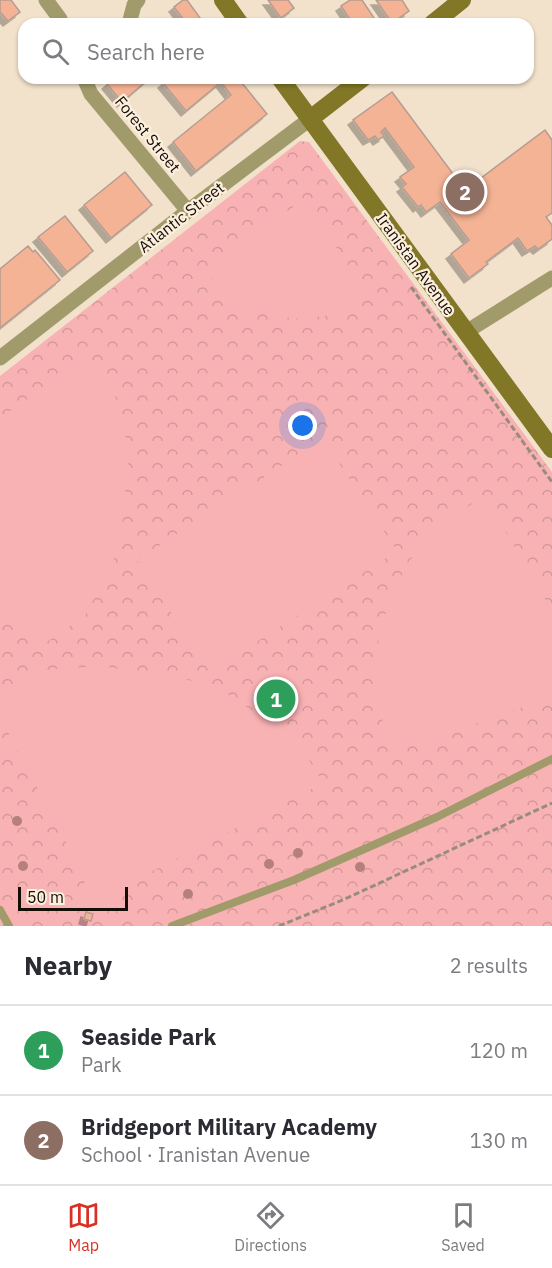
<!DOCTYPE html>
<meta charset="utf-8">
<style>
body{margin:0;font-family:"IBM Plex Sans",sans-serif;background:#f7f7f7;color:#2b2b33}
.scale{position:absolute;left:18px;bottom:15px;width:110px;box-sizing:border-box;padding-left:6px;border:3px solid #140e07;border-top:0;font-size:16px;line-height:21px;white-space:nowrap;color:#140e07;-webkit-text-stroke:4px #fdefdd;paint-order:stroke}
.you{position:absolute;left:303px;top:426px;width:21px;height:21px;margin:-15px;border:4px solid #fff;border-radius:50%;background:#1a73e8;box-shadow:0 0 0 9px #1a73e833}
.badge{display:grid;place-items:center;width:39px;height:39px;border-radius:50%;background:#d93025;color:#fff;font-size:20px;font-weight:700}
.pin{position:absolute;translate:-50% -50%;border:3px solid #fff;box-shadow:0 2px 6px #0006}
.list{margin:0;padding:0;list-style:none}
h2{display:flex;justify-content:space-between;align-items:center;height:78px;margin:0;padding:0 24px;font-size:26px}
h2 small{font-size:20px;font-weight:400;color:#7c7c81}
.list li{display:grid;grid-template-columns:39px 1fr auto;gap:18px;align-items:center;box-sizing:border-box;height:90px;padding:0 24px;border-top:2px solid #e1e1e2}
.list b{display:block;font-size:22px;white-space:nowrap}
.list p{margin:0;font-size:20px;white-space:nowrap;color:#7c7c81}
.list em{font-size:20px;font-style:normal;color:#7c7c81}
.icon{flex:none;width:33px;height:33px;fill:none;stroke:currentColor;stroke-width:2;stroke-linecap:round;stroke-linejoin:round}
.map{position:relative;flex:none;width:552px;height:926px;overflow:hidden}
.search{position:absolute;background:#fff;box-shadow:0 2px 4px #0004;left:18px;right:18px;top:18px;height:66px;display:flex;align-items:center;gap:15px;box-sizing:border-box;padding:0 21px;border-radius:18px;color:#7c7c81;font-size:22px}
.sheet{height:258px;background:#fff}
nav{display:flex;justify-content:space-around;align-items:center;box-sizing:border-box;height:84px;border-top:2px solid #e1e1e2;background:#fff;font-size:16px;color:#7c7c81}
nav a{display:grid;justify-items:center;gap:3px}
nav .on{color:#d93025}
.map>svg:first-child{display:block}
.forest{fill:url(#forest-crowns)}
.pitch{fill:#f9b2b4}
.building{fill:#f5b395;stroke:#b69c91;stroke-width:1.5;filter:url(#shadow)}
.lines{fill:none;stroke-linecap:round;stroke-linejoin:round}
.path{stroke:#988c7c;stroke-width:3;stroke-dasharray:6 3;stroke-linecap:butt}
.lane{stroke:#a19b6b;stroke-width:8}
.street{stroke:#a19b6b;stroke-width:15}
.secondary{stroke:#817726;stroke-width:18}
.tree{fill:#b6807a}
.labels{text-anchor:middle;stroke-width:4.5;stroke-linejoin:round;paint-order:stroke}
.street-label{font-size:16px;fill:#140e07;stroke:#fdefdd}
</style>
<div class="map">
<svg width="552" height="926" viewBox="0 0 552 926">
<defs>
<pattern id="forest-crowns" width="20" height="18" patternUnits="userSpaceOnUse" patternTransform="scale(1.5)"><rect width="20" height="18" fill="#f9b2b4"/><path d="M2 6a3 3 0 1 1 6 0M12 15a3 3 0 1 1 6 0" fill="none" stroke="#d59899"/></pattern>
<filter id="shadow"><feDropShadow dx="-5" dy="5" stdDeviation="0" flood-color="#0004"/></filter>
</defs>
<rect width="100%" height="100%" fill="#f2e1cb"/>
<path class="forest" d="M300,141L309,142L552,472V926H0V376Z"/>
<g class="pitch">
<path d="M301,201L310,202L312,210L363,288L338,314L303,319L282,317L246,309L227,293L206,271Z"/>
<path d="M88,354L116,398L129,450L120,546L85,616L35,650L0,605V419Z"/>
<path d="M323,439L397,551L210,672L137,560Z"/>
<path d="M484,495L552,611V697L394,752L376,702L375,655L389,601L409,561L443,525Z"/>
<path d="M101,666L186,679L227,694L297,740L323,783L112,892L101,913L84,910L76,896L86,880L0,717V694L45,670Z"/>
</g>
<g class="building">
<path d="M0,0H11L20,12L8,21L0,12Z"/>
<path d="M183,0H187L203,22L200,24H187L174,7Z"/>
<path d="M268,0H288L294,8L281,18Z"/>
<path d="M350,0H362L378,24H353L341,6Z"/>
<path d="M376,0H402L409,11L392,23Z"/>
<path d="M114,78H150L122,102L107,84Z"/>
<path d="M169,78H238L267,114L196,171L173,142L231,95L221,82L186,111L163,83Z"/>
<path d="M392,92L465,190L545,130L552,140V213L546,217L552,225V239L538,249L535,246L527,251L518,238L486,262L488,264L469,278L451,254L469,240L440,202L426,212L421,205L418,207L402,187L406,184L400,177L414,167L385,128L381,132L384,136L378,140L375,136L368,140L353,120Z"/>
<path d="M125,172L152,205L111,238L84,205Z"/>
<path d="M65,216L93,251L67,272L38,237Z"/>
<path d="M28,246L33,252L35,250L60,280L0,328V269Z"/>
<path d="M86,912L93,914L91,921L84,919Z"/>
</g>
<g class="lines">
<g class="path">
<path d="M411,287L552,482"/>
<path d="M279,926L345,899L552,803"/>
</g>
<g class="lane">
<path d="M0,910L9,926"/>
<path d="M172,926L294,880L437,817L552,759"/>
</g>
<g class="street">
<path d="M46,0L60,19L62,24"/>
<path d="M129,24L134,5L138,0"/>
<path d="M84,78L91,94L188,211"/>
<path d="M466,332L552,278"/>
<path d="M0,358L188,211L310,119"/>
</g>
<g class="secondary">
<path d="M223,0L240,24"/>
<path d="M432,24L462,0"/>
<path d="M280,78L552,449"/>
<path d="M310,119L363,78"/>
</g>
</g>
<g class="tree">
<circle cx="17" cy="821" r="5"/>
<circle cx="298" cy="853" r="5"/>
<circle cx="269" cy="864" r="5"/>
<circle cx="23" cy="866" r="5"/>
<circle cx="360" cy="867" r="5"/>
<circle cx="188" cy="894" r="5"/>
</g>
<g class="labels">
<g class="street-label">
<text transform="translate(148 134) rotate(51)" y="6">Forest Street</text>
<text transform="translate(181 217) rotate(-38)" y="6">Atlantic Street</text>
<text transform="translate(416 264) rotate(54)" y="6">Iranistan Avenue</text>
</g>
</g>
</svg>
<div class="scale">50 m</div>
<div class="you"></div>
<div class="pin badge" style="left:276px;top:699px;background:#2e9e5b">1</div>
<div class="pin badge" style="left:465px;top:192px;background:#8d6e63">2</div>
<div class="search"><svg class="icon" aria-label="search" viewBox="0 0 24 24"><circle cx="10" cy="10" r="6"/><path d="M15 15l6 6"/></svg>Search here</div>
</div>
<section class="sheet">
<h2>Nearby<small>2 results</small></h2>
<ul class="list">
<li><span class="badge" style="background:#2e9e5b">1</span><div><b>Seaside Park</b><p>Park</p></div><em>120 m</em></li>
<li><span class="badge" style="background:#8d6e63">2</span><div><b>Bridgeport Military Academy</b><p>School · Iranistan Avenue</p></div><em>130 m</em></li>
</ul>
</section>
<nav>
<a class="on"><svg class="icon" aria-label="map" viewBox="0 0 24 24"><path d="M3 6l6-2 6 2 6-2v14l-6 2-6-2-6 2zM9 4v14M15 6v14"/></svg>Map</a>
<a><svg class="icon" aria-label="directions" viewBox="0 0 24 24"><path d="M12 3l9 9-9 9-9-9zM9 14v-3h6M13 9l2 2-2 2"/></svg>Directions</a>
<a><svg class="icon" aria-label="saved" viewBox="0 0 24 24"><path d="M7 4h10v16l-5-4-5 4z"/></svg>Saved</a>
</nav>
